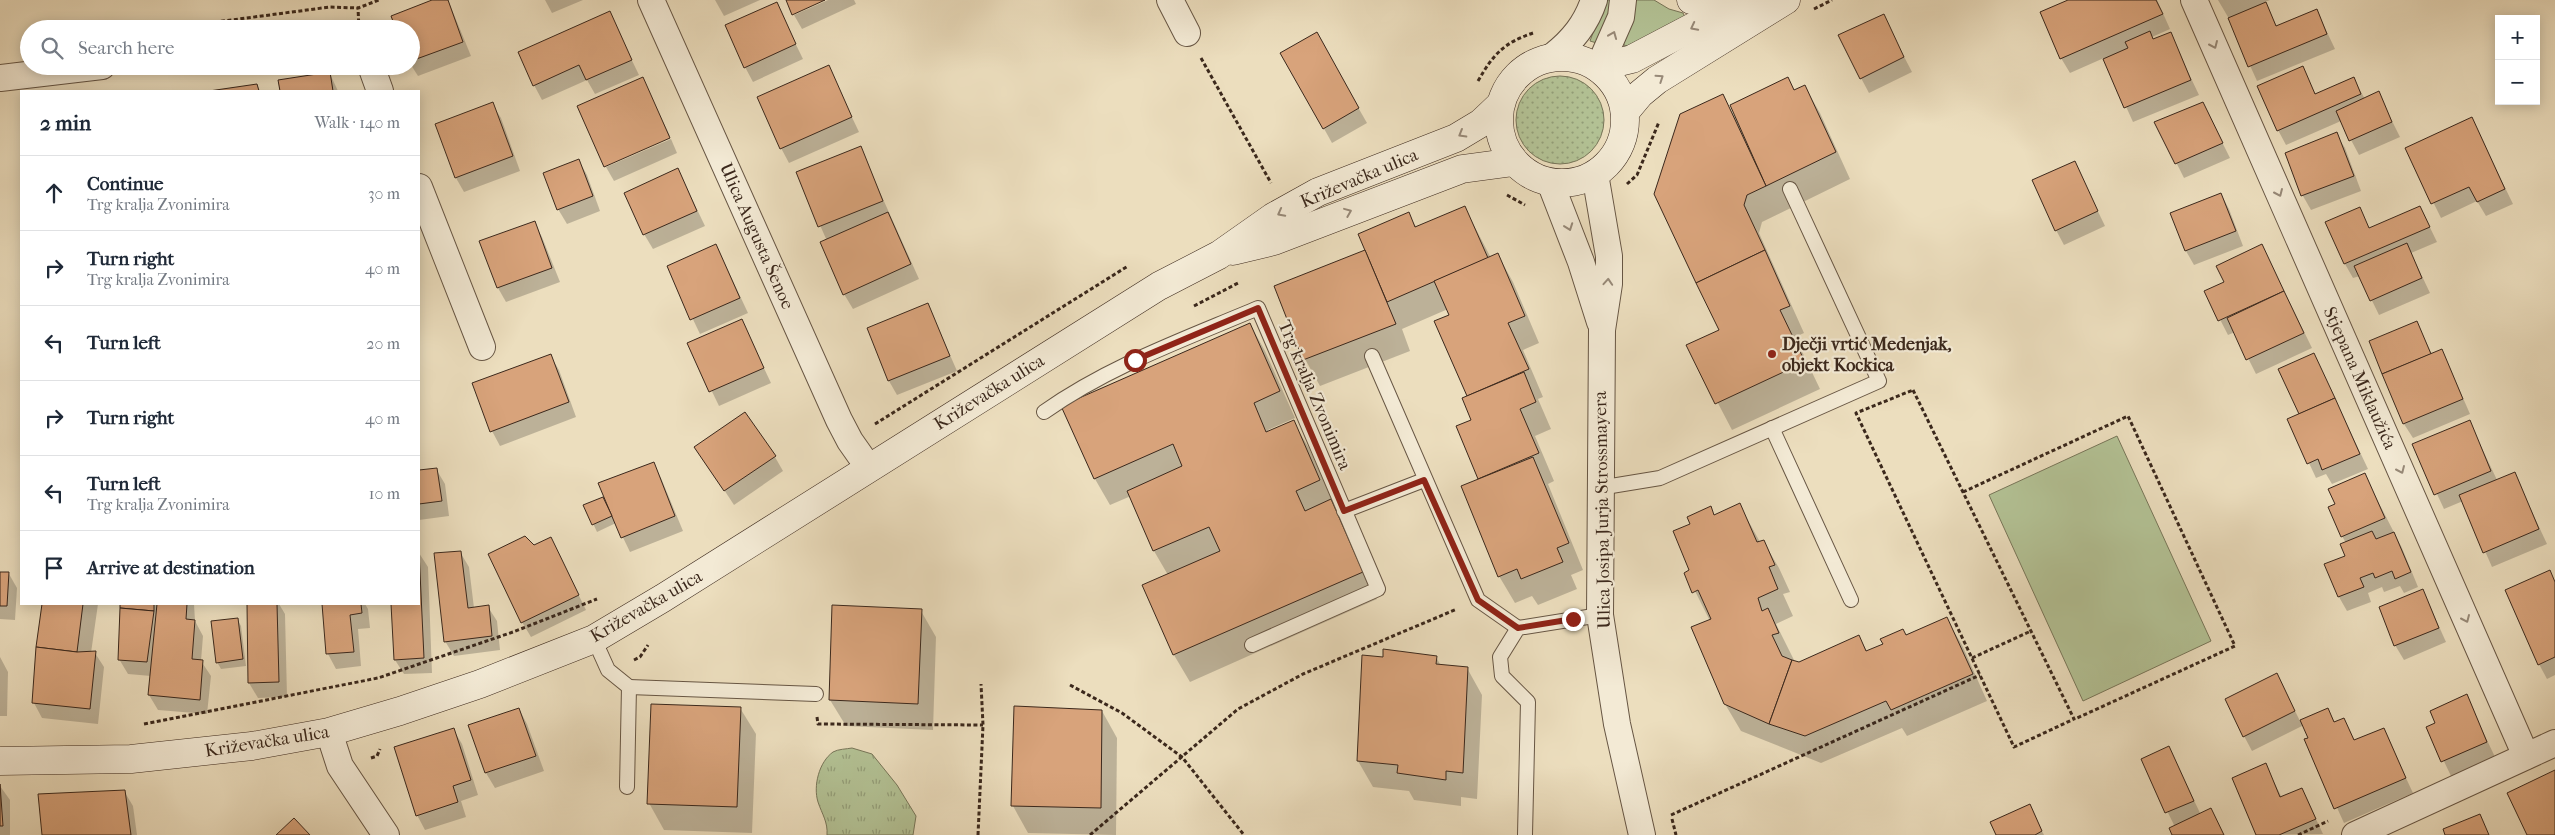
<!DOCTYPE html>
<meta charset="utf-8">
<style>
body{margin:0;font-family:"IM FELL French Canon",serif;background:#f6f6f7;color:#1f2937}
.controls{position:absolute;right:15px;top:15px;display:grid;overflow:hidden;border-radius:0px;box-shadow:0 2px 12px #0003}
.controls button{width:45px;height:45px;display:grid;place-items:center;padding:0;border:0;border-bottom:1px solid #e0e1e3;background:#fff;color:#1f2937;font:25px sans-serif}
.stop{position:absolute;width:15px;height:15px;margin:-11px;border:4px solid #8f2418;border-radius:50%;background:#fff}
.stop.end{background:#8f2418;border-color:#fff;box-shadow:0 1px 5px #0008}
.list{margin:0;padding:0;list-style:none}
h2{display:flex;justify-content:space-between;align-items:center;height:65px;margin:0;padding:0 20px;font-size:21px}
h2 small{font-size:16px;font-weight:400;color:#747a83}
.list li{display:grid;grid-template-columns:32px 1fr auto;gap:15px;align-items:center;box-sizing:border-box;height:75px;padding:0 20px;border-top:1px solid #e0e1e3}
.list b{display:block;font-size:19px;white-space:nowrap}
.list p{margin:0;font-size:16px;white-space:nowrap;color:#747a83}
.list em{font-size:16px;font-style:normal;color:#747a83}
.icon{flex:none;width:28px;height:28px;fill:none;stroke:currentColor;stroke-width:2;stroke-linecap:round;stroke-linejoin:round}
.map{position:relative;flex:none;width:2555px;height:835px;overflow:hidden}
.search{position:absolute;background:#fff;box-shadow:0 2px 12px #0003;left:20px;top:20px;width:400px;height:55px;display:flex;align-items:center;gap:12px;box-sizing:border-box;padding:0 18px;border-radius:28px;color:#747a83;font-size:19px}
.panel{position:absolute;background:#fff;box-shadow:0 2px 12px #0003;left:20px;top:90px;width:400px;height:515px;border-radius:0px}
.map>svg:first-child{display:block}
.grass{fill:#b3c295;stroke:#777558}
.park{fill:url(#park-tufts);stroke:#777558}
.garden{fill:url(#garden-dots);stroke:#777558}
.shadow{fill:#0003}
.building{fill:#d8a37b;stroke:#3b281c}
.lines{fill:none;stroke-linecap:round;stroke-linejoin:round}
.lane-casing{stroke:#675644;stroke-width:16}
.street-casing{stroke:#675644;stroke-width:28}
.secondary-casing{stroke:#3b281c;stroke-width:29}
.path{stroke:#3b281c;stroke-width:3;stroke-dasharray:4 2.5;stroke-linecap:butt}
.lane{stroke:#f3ead5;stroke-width:14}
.street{stroke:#f3ead5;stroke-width:26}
.secondary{stroke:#f3ead5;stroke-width:28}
.oneway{stroke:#978978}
.route{stroke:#8f2418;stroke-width:6}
.poi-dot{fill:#8f2418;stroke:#f3ead5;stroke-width:2}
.labels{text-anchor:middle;stroke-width:4.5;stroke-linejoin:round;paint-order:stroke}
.street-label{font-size:18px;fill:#3b281c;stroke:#f3ead5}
.poi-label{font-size:18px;font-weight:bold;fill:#3b281c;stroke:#f3ead5;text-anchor:start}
</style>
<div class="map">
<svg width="2555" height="835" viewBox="0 0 2555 835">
<defs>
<pattern id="park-tufts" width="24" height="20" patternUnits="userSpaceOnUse" patternTransform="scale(1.25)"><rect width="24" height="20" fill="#b3c295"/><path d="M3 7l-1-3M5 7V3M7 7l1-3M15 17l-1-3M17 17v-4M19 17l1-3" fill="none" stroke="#939e79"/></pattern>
<pattern id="garden-dots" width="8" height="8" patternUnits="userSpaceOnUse" patternTransform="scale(1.25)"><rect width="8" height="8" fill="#b3c295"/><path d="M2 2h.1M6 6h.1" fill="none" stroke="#939e79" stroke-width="1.8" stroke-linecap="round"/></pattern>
</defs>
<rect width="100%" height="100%" fill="#ecdebe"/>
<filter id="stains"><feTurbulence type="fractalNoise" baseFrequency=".004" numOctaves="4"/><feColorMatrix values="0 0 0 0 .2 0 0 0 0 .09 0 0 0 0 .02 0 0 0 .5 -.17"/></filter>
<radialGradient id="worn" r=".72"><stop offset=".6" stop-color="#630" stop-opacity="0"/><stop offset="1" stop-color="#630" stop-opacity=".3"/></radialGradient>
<g class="grass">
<path d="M1605,0H1615L1600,44L1590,41Z"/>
<path d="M1635,0H1654L1669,9L1683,13L1685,17L1636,45L1625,46L1621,40Z"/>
<path d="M2117,436L2211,641L2083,701L1989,495Z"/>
</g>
<path class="park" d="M852,748L872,754L897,785L916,816L913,835H827C828,822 822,814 818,802C813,786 819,762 833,752C838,749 847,749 852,748Z"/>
<circle class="garden" cx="1560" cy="120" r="44"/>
<g class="shadow">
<path d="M436,0H448L471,56L418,76L411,65V29Z"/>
<path d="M545,0H583L552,13Z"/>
<path d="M715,0H760L724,16Z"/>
<path d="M828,0H854L856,4L802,29L794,15Z"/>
<path d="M2071,0H2157L2170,29L2152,37L2154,41L2170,34L2199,95L2133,122L2104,58L2070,73L2061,58Z"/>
<path d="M2218,0H2270L2265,2L2277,27L2317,11L2335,49L2257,81L2228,17Z"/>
<path d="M776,4L803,59L753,82L745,67Z"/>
<path d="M609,13L639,75L595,94L587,80L542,100L534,85Z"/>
<path d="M1883,16L1912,72L1869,93L1861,78Z"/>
<path d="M1316,34L1367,123L1332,143L1282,53Z"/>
<path d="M828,67L859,132L789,163L781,148Z"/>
<path d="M2302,68L2316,95L2353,78L2365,99L2378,93L2400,137L2359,155L2341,121L2286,145L2278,130Z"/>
<path d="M330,74L338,91H281L280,81Z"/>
<path d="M642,78L670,136L605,165Z"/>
<path d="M1788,78L1795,91L1805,87L1820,113L1850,179L1762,222L1759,233L1804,333L1795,337L1820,389L1732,430L1688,346L1720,330L1722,95L1735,117Z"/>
<path d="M257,85L260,91H217Z"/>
<path d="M492,104L501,118L520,171L464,192L456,178Z"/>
<path d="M2203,104L2230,158L2184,178L2156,122Z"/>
<path d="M2471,118L2513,204L2486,216L2477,201L2441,218L2407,149Z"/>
<path d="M2336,134L2345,148L2361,191L2311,210L2303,196L2286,154Z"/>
<path d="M671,139L677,153L614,181L606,167Z"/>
<path d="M860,148L919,279L853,309L844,294L827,241L797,173Z"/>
<path d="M579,161L587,175L600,211L567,224L558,209Z"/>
<path d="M2074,162L2105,226L2064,245L2056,230Z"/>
<path d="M678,170L705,226L653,249L644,234Z"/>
<path d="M2221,194L2229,209L2243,246L2194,265L2186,251Z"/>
<path d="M2420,207L2437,242L2411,253L2430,293L2379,315L2360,276L2353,278L2345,264L2327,222L2359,209L2370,229Z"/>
<path d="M1465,208L1491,258L1498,255L1513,282L1539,343L1523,350L1543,397L1538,399L1551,429L1535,436L1554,481L1548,484L1583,570L1571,575L1577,589L1538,605L1532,596L1515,603L1499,576L1480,480L1458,427L1473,421L1448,309L1402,329L1410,351L1320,386L1305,359L1366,251L1408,214L1417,228Z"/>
<path d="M534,222L542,237L560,282L506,302L498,288L481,242Z"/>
<path d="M716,245L748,313L700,334L668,267Z"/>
<path d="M2262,246L2312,348L2256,374L2235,332L2228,335L2206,292L2226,283Z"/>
<path d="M928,305L957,371L897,395L889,381Z"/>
<path d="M741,320L771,383L719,406L689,344Z"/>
<path d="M2416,322L2432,354L2442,350L2470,414L2413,438L2404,424L2371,342Z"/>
<path d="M1250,324L1265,351L1295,418L1268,430L1269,433L1293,422L1309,448L1377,599L1190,682L1174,655L1144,586L1168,575L1154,551L1131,496L1110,505L1095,479L1063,407Z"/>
<path d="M550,355L559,370L576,417L500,446L492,431Z"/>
<path d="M2314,355L2368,469L2332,484L2326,474L2316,478L2289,420L2301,415Z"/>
<path d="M2469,421L2497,480L2514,473L2547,544L2492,567L2463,501L2444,509L2414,445Z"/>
<path d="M696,447L775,457L783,471L734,505Z"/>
<path d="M653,463L661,478L683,531L630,552L616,523L597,532L585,506L610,509Z"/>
<path d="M436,469L445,484L449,516L419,520V471Z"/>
<path d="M2364,474L2402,548L2418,587L2404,593L2400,586L2384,592L2382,587L2368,593L2371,602L2347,611L2339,597L2347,557L2346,543L2342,536L2336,505Z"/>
<path d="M1739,504L1760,542L1763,541L1779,568L1790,592L1783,594L1793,616L1776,624L1794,660L1791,661L1799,663L1859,637L1867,651L1946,618L1962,645L1987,701L1907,736L1902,728L1821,763L1741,731L1725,704L1710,621L1686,573L1691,571L1692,525L1710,508L1715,516Z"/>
<path d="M533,546L558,553L586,610L531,637L522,622Z"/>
<path d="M460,552L469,567L474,608L488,607L497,621L500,650L454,656L445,641Z"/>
<path d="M419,553L428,567L432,673L404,674L395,660L393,604H419Z"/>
<path d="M2549,572L2555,581V675L2547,679L2539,664Z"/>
<path d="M0,573L9,574L17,588L15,620L0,619Z"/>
<path d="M2423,591L2446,642L2404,660L2395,645Z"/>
<path d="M43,604H98L91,653H95L104,667L98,724L42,718L34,703Z"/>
<path d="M123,604H194L195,621L203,636L201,661L211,676L207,714L158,710L149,695L151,676L128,674L119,659Z"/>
<path d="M248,604H279L285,614L287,697L258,698L249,683Z"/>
<path d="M323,604H365L368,609L370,628L358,629L361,666L336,669L328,654Z"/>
<path d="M921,611L936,637L933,730L846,726L830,700Z"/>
<path d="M237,619L241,626L246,666L221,669L217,662Z"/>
<path d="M0,657L8,672L7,716H0Z"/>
<path d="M1436,657L1441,666L1467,668L1482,695L1477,799L1461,797V806L1414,800L1409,791L1373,787L1358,761L1384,659Z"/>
<path d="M2284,689L2300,721L2328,709L2335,723L2343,719L2355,741L2383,729L2413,793L2344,823L2306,740L2310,738L2304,725L2252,751L2244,736Z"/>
<path d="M2466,696L2495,757L2451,776L2428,728L2437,724Z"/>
<path d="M740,708L756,734L752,833L664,830L649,803Z"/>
<path d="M519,709L527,724L544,771L495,788L486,773L470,726Z"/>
<path d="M1102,711L1117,738L1116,835L1028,833L1013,806Z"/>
<path d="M453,729L462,744L478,795L461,801L466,817L425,830L417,815Z"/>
<path d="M2169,748L2201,815L2211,810L2224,835H2174L2175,827L2142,760Z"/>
<path d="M2265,764L2282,798L2302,789L2323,834L2258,835Z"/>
<path d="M0,786L10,800V835H0Z"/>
<path d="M124,791L133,806L137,835H43Z"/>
<path d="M2029,806L2044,835H1997Z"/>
</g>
<g class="building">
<path d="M432,0H448L463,42L411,61V29H396L391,16Z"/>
<path d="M786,0H825L792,15Z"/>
<path d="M2068,0H2156L2163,14L2060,59L2040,12Z"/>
<path d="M777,2L796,44L744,68L725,25Z"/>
<path d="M2266,2L2276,26L2317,9L2327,34L2248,67L2228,18Z"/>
<path d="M610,11L632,60L586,80L579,65L533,86L518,52Z"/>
<path d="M1884,14L1904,57L1860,79L1838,35Z"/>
<path d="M2150,31L2153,39L2171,32L2191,80L2124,108L2103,59L2128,48L2125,42Z"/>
<path d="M1317,32L1359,108L1323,129L1280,53Z"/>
<path d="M829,65L852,117L780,149L757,97Z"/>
<path d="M2303,66L2315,94L2354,77L2361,94L2277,131L2257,86Z"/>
<path d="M330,72L333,91H280L278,80Z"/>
<path d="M643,77L670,138L604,167L577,106Z"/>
<path d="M1788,77L1794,90L1805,85L1836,152L1766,186L1730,105Z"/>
<path d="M257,84L259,91H209Z"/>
<path d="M2379,91L2392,122L2349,141L2336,111Z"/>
<path d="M1723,94L1766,186L1747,195L1744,205L1765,250L1696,283L1654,194L1680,114Z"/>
<path d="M493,102L513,156L455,178L435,124Z"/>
<path d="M2203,102L2223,143L2175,164L2154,122Z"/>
<path d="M2472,117L2505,189L2477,202L2469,187L2431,204L2405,148Z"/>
<path d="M2337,132L2354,176L2301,196L2285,153Z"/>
<path d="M861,146L883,201L818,227L796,172Z"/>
<path d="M579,159L593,196L557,210L543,173Z"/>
<path d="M2075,161L2098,211L2055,231L2032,180Z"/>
<path d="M678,168L697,211L643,235L624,193Z"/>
<path d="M2221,193L2236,231L2185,251L2170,213Z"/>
<path d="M1465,206L1488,258L1387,302L1358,234L1409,212L1415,227Z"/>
<path d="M2420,206L2430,227L2344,264L2325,222L2360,207L2369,228Z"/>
<path d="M888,212L911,264L843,295L820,242Z"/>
<path d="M535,221L552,268L497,288L479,241Z"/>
<path d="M2407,243L2422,278L2370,301L2354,266Z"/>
<path d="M716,244L740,298L690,320L667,266Z"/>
<path d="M2262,244L2284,291L2218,321L2204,291L2224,282L2216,266Z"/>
<path d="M1365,250L1396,324L1303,360L1274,286Z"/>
<path d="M1765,250L1790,306L1780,310L1805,362L1715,404L1686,345L1719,330L1696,283Z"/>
<path d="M1498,253L1525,316L1508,323L1529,369L1467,396L1434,321L1449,315L1434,281Z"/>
<path d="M2284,291L2304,333L2246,360L2227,318Z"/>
<path d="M928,303L950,356L888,381L867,328Z"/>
<path d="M742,319L764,368L709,392L687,343Z"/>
<path d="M2417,321L2431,354L2382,374L2369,341Z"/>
<path d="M1250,323L1280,391L1254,403L1266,432L1294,420L1320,480L1296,491L1305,511L1331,499L1363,572L1173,655L1142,585L1220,551L1209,527L1153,551L1127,491L1182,466L1173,444L1094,479L1061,406Z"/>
<path d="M2442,349L2463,399L2403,424L2382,374Z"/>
<path d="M2314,353L2335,398L2299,414L2278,369Z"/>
<path d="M551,354L569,402L490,432L472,383Z"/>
<path d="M1524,372L1536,402L1520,409L1539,453L1478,479L1456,426L1471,420L1462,398Z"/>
<path d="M2335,398L2360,454L2322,470L2318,459L2307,464L2287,419Z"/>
<path d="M745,412L776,456L724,491L694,447Z"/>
<path d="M2470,420L2491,471L2434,495L2412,444Z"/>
<path d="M1533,457L1569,543L1557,548L1563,562L1521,579L1517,569L1498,577L1461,486Z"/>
<path d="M654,462L675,516L621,538L598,483Z"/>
<path d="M437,468L442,501L419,504V470Z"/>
<path d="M2515,472L2539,529L2483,553L2459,495Z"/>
<path d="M2365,473L2385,518L2341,537L2328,507L2335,504L2328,489Z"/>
<path d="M603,497L612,516L592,525L583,505Z"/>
<path d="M1740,503L1757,542L1764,540L1775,565L1769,567L1778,589L1758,598L1762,611L1768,608L1779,633L1772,635L1782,656L1792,660L1769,724L1724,704L1691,627L1711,619L1698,590L1692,593L1684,573L1689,570L1673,531L1690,524L1687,517L1711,506L1714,515Z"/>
<path d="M2372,531L2376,539L2394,532L2411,572L2395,579L2392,571L2375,578L2373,573L2360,578L2364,587L2338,597L2324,564L2345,556L2340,544Z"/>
<path d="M525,536L534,545L551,537L579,595L521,623L488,554Z"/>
<path d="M419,551L424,658L394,660L391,604H419Z"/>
<path d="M461,551L468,608L489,605L492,636L444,642L434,553Z"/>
<path d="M2550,570L2555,582V657L2538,665L2505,590Z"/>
<path d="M0,572H9L7,606H0Z"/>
<path d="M2423,589L2439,628L2394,646L2379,607Z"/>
<path d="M42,604H83L77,652L36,647Z"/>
<path d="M120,604H154V611L120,608Z"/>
<path d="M157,604H187L186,619L195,620L192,659L203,660L200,700L148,695Z"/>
<path d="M247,604H277L279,682L248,683Z"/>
<path d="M322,604H361L362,613L350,615L354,652L326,654Z"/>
<path d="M832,605L922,609L918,704L829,700Z"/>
<path d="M120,608L154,611L147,662L118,660Z"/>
<path d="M1947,617L1973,674L1891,710L1886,701L1805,736L1769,724L1792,660L1799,662L1859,635L1866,651L1883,644L1880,639L1903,629L1906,635Z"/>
<path d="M238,618L243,659L216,663L211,621Z"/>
<path d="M36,647L77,652L96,651L90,709L32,703Z"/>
<path d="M1383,649L1437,656L1436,664L1468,667L1463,773L1446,771V780L1397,773L1398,765L1357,761L1362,655L1383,657Z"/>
<path d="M2277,673L2295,711L2243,737L2225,699Z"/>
<path d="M2467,694L2487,742L2441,762L2426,727L2435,723L2430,711Z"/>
<path d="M651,704L741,707L737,807L647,804Z"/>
<path d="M1014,706L1102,710L1101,808L1011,806Z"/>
<path d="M519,708L536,756L485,773L468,725Z"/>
<path d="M2328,708L2334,722L2344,718L2354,740L2384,728L2406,778L2334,809L2304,739L2308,738L2300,720Z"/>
<path d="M454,728L471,780L453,786L458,802L416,816L394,747Z"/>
<path d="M2169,746L2194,801L2165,813L2141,759Z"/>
<path d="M2266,763L2280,797L2302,788L2316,819L2279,835H2256L2232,778Z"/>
<path d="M2555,770V835H2527L2507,793Z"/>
<path d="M0,784L3,826H0Z"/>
<path d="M125,790L131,835H42L38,794Z"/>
<path d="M2030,804L2042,831L2035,835H1996L1990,822Z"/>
<path d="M2211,808L2224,835H2172L2169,828Z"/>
<path d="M2480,814L2489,835H2445L2443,829Z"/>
<path d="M294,818L310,835H276Z"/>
</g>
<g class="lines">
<g class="lane-casing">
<g id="lane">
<path d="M1372,356L1478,600L1518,628"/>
<path d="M1044,412C1109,366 1185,339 1258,308L1378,589L1252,645"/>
<path d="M1772,428L1851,600"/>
<path d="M1599,488L1660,478L1879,381L1790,189"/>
<path d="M1344,511L1424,480"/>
<path d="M594,639L608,670L629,687L627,787"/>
<path d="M629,687L816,694"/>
<path d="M1525,835L1528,702L1502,676L1500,657L1518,628L1600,615"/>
</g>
</g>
<g class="street-casing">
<g id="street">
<path d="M651,0L839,420L850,441L869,468"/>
<path d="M1170,0L1187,33"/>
<path d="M2194,0L2526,756"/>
<path d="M1553,56C1573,40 1586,24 1594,0"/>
<path d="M371,66L380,91"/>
<path d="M1599,67L1621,17L1623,0"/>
<path d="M0,78L102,66"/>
<path d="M1595,174L1609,256V284L1602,330L1600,615L1617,724L1642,835"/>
<path d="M1550,182L1581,262L1600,322"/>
<path d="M419,187L482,347"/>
<path d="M329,732L340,766L386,835"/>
<path d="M2355,835L2555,743"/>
</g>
</g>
<g class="secondary-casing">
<g id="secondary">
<path d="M1691,0L1708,3L1736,0"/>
<circle cx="1562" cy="120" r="63"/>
<path d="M1599,67L1632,59L1712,17L1754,0"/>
<path d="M1625,112L1640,94L1657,80L1786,0"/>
<path d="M1233,251L1274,241L1462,169L1514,162"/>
<path d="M0,761L131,759L252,746L329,732L400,711L480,684L594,639L663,598L1159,286L1219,255L1273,217L1318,192L1456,138L1481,123L1500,105"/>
</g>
</g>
<g class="path">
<path d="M1814,9L1832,0"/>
<path d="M163,29L330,7L358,8"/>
<path d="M359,29L358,8L379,0"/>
<path d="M1201,58L1271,183"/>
<path d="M1478,81C1493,55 1503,43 1533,33"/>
<path d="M1627,184L1637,175L1659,122"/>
<path d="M1507,195L1525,205"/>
<path d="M1194,306L1240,282"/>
<path d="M1913,390L2074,719L2014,747L1856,413Z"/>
<path d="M875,424L1128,266"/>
<path d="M1963,492L2128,416L2235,646L2075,719"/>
<path d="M1972,658L2031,631"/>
<path d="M634,660L640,657L648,645"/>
<path d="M1070,685L1122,713L1182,757L1244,835"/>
<path d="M817,717L818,724L983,725"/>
<path d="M144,724L378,678L513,632L597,599"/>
<path d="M371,758L377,756L380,749"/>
<path d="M1671,815L1980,675"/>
<path d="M1672,819L1676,835"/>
<path d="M978,835L983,725L981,684"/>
<path d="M1090,835L1238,709L1303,674L1457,609"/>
<path d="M2298,835L2328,821"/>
</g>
<use href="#lane" class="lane"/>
<use href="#street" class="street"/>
<use href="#secondary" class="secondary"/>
</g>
<defs><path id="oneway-chevron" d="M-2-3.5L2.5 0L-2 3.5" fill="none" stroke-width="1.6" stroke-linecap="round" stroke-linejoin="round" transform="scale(1.25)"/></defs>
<g class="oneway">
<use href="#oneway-chevron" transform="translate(1694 27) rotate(153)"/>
<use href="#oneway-chevron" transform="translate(1613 35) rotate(-68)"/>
<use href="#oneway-chevron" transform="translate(2214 45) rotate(66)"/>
<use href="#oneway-chevron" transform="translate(1660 78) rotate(-34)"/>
<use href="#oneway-chevron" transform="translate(1462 134) rotate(150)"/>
<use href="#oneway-chevron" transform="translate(2279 193) rotate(66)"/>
<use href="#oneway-chevron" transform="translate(1348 212) rotate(-22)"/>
<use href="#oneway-chevron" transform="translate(1281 213) rotate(152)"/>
<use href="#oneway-chevron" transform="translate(1569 227) rotate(70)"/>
<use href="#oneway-chevron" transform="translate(1608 282) rotate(-86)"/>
<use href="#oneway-chevron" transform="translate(2401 470) rotate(66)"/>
<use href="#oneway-chevron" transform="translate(2466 619) rotate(66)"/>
</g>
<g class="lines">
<path class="route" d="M1135,360L1258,308L1344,511L1424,480L1478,600L1518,628L1573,619"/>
</g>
<circle class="poi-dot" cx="1772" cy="354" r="5"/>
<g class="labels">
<g class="street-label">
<text transform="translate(1359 178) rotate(-23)" y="6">Križevačka ulica</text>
<text transform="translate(757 236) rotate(66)" y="6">Ulica Augusta Šenoe</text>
<text transform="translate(2360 378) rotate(66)" y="6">Stjepana Miklaužića</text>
<text transform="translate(989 392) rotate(-32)" y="6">Križevačka ulica</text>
<text transform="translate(1315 395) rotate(67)" y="6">Trg kralja Zvonimira</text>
<text transform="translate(1602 510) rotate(-91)" y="6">Ulica Josipa Jurja Strossmayera</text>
<text transform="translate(646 606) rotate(-30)" y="6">Križevačka ulica</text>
<text transform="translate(267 741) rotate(-9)" y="6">Križevačka ulica</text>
</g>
<g class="poi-label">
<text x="1782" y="350">Dječji vrtić Medenjak,<tspan x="1782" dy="21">objekt Kockica</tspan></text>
</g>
</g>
<rect width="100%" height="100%" filter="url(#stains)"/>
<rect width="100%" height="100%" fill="url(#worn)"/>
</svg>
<div class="controls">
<button>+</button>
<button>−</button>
</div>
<div class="stop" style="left:1135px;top:360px"></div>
<div class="stop end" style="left:1573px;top:619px"></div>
<div class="search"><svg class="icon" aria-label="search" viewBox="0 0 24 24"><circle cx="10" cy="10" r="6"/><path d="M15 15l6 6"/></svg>Search here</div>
<section class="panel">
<h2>2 min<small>Walk · 140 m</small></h2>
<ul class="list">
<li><svg class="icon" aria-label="ahead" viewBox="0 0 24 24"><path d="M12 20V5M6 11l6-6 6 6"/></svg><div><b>Continue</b><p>Trg kralja Zvonimira</p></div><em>30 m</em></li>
<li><svg class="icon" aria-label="right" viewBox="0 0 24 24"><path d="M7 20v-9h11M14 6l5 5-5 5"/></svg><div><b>Turn right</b><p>Trg kralja Zvonimira</p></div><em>40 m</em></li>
<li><svg class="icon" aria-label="left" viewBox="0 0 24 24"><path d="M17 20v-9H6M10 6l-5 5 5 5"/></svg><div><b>Turn left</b></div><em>20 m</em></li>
<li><svg class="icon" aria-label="right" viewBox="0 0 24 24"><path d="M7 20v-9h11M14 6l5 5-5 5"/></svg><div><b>Turn right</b></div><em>40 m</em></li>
<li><svg class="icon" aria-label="left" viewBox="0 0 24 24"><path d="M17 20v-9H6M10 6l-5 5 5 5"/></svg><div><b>Turn left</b><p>Trg kralja Zvonimira</p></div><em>10 m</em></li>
<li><svg class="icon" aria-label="arrive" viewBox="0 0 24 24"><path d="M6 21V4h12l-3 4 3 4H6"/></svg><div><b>Arrive at destination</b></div></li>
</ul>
</section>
</div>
